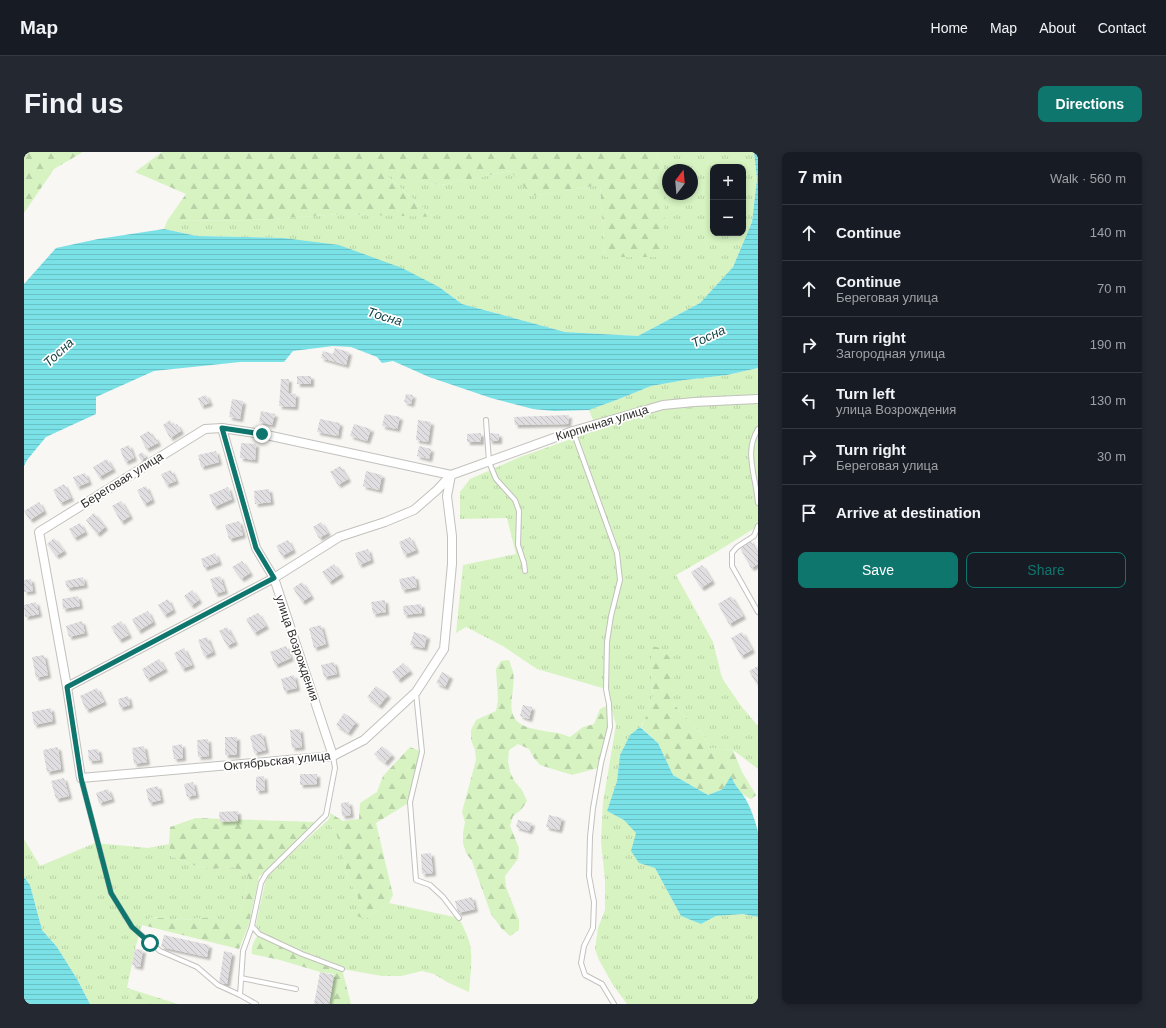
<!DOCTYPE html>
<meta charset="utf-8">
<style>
body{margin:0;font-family:Helvetica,sans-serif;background:#242831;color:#f1f3f6}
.controls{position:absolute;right:12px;top:12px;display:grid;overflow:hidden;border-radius:8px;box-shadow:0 2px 6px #0003}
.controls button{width:36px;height:36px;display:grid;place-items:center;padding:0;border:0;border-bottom:1px solid #363941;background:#171b24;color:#f1f3f6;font:20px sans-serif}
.compass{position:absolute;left:638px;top:12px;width:36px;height:36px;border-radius:50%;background:#171b24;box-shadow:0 2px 6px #0003;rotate:16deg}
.stop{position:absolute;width:12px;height:12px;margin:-9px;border:3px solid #0f766e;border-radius:50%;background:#fff}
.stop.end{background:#0f766e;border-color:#fff;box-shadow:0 1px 4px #0008}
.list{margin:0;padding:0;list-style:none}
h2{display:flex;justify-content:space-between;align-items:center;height:52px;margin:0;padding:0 16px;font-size:17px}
h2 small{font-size:13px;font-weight:400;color:#9ea1a6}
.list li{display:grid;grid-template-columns:26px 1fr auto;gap:12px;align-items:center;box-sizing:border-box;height:56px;padding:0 16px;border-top:1px solid #363941}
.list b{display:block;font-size:15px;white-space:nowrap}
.list p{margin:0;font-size:13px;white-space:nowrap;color:#9ea1a6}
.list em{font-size:13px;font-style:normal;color:#9ea1a6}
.actions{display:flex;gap:8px;padding:12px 16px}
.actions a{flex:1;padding:9px 0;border:1px solid #0f766e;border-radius:8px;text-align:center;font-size:14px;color:#0f766e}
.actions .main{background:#0f766e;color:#fff}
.icon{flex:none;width:22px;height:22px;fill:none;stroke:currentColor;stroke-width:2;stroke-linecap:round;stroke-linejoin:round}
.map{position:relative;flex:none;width:734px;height:852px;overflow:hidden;border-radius:8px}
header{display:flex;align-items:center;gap:24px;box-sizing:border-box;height:56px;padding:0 20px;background:#171b24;border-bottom:1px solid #363941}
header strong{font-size:19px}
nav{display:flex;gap:22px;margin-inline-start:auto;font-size:14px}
.intro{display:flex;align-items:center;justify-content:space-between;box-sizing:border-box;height:96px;padding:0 24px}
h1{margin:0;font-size:28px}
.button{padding:10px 18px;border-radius:8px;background:#0f766e;color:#fff;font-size:14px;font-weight:700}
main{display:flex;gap:24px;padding:0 24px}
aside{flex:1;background:#171b24;border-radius:8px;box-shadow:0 2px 6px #0003}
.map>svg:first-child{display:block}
.grass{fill:url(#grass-tufts);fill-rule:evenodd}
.forest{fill:url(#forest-firs)}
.water{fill:url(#water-rules)}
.building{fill:url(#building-back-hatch);filter:url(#shadow)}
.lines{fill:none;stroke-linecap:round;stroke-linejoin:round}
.lane-casing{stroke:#c2c1bd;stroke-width:6}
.street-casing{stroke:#c2c1bd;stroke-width:10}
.lane{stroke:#fff;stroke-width:4}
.street{stroke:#fff;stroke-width:8}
.route{stroke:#0f766e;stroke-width:5}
.labels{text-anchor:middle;stroke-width:3.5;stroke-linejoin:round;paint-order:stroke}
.street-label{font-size:12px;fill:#2e2d2c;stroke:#fff}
.water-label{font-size:13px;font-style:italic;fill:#154547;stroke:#fff}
</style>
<header>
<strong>Map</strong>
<nav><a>Home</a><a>Map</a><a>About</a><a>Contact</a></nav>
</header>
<div class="intro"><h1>Find us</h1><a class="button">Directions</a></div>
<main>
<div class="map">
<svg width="734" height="852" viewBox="0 0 734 852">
<defs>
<pattern id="grass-tufts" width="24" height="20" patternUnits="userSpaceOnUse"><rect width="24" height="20" fill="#d6f3c1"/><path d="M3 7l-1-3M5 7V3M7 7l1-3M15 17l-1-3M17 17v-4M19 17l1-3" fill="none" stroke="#b8d1a6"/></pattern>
<pattern id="forest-firs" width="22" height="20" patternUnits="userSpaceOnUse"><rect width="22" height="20" fill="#d6f3c1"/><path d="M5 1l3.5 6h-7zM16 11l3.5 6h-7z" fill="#b8d1a6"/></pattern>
<pattern id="water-rules" width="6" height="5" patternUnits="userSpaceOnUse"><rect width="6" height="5" fill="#7ae1e6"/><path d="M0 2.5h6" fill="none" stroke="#6ac1c5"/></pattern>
<pattern id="building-back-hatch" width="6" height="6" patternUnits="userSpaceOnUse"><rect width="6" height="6" fill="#e1dee2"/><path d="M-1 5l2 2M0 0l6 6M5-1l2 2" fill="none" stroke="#c1bfc2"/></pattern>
<filter id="shadow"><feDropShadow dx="3" dy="3" stdDeviation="1" flood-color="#0004"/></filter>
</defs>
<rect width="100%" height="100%" fill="#f8f7f3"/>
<g class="grass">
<path d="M633,0H730L733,27L728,70L709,115L676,151L614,184L541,180L438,152L415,135L259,86L173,84L140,77L143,69L231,68L318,62L408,64L362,23L417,33L486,19L508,44L576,33L581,105L642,22ZM689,15H719V81H689ZM644,18H668V42H644Z"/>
<path d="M734,216V374L694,399L652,423L689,490L698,526L717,554L734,574V617L709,598L686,596L677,580L656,560L649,550L627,494V514L629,544L623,564L616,575L606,583L596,603L593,629L583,659L601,668L612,681L615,711L631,716L657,764L677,772L692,764L719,762L734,765V852H603L589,833L575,808L571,797L574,776L581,758V727L577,690L579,650L592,573L582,537L513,517L479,494L442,475L432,481L439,413L492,402L483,366L436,367V340L446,327L496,305L573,278L565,258L595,247L627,234L661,228L703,223Z"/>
<path d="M303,669L312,681L319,703L323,723L334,745L341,767L365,751L435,766C439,775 444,783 446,793C449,807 446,826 445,840L423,830L410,822L398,819L377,824H358L318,817L317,814L281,800L239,782L234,777L232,772L241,731L245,723L262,706Z"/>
<path d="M0,687L16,714L71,691L124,696L145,692L147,704L169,713L187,717L210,715L225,725L214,774L189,765L158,768L127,765L118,773L111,797L103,836L113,852H66L53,827L33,795L18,778L6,733L0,725Z"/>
</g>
<g class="forest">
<path d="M0,0H59L30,17L0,61Z"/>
<path d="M138,0H633L642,22L639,105H581L576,33L508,44L486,19L417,33L363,24L409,65L318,62L231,68L143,69L162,42L111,20Z"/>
<path d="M627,494L637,496L645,505L651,515L649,550L656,560L677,580L686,596L709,598L718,620L732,643L727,647C717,643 712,635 707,625L699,637L684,643L649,623L634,591L617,575L623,563L629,544L627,514Z"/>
<path d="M485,508C486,512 488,516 489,520C493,539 476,566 503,575C517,580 532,579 546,585L559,575L570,572L576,557L584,553V573L574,616L548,623L516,613L510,606L505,597L494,592L485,598L484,609L486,620L491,630L498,638L503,649L497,658L489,664L486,674L495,696L494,707L481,724L482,735L495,768V778L486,784L478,777L467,762L448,709L442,701L439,691V681L441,670L438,660L452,608L451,598L447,588V578L452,568L472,559L474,548L472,517L477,509Z"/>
<path d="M386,595L398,600L386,650L352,671L369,743L365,751L341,767L333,764L334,745L323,723L319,703L312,681L303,669L306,665V661L319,669L335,667L336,651L353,640L359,624Z"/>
<path d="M172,666L292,670L235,725L225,772L215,797L118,773L127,765L158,768L189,765L214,773L225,725L210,715L187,717L169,713L147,704L145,692L146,675Z"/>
<path d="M235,782L318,817L327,852H305L310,822L296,820L256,808L228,802C227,794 230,788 235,782Z"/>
<path d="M103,836L154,852H113Z"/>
</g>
<g class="water">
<path d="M730,0H734V216L703,223L661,228L627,234L595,247L565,258L530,259L509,257L467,246L405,225L369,209L358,211L353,205L327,195L309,194L269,199L260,210H216L130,219L72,245V262L22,285L3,308L0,314V132L32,96L74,87L140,77L173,84L259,86L315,93L378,116L415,135L438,152L541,180L614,184L676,151L709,115L728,70L733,27Z"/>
<path d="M616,575L634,591L649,623L684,643L699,637L707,624C710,632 714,636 719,643C725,651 732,670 734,680V765L719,762L692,764L677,772L657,764L631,716L615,711L607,699L612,681L600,668L583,659L593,629L596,603L606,583Z"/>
<path d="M0,725L6,733L18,778L33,795L53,827L66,852H0Z"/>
</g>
<g class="building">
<path d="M311,196L325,200L322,213L297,206L299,199L309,202Z"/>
<rect x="273" y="224" width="14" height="8"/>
<path d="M257,227H265L264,241L272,242L271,255L255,254Z"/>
<path d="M382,242L389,243L387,252L380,250Z"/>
<path d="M182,243L186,251L177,254L174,246Z"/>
<path d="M208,247L219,249L216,267L205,265Z"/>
<path d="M237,259L251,262L248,273L235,270Z"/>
<path d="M361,262L376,265L373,277L358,274Z"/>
<path d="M545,263L544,272L491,273L490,265Z"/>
<path d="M296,267L316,271L314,284L293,280Z"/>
<path d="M146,268L149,274L153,272L157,279L146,286L139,273Z"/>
<path d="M394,268L407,270L404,290L392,288Z"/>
<path d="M330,272L347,277L343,289L326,284Z"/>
<path d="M125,279L129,286L131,285L134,291L122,297L116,284Z"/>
<path d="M457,281V290H443V282Z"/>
<path d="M466,281L475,282V289H465Z"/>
<path d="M217,291L232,292L231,308L216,306Z"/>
<path d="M105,293L110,306L101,310L96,297Z"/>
<path d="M395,294L407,297L405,307L393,304Z"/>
<path d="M192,299L195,310L177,315L174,303Z"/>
<path d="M118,300L122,305L117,308L114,303Z"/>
<path d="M83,307L89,317L75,325L69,315Z"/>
<path d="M316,314L324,327L314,333L306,320Z"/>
<path d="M147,318L152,329L142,333L137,322Z"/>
<path d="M342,319L358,323L355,338L339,334Z"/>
<path d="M61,321L65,330L53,335L49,325Z"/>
<path d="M40,332L47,346L36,351L29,338Z"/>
<path d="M122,334L128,348L120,352L113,338Z"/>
<path d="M204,335L208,347L190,355L185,343Z"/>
<path d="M245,337L247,350L231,352L230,339Z"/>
<path d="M97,349L106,364L97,370L88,354Z"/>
<path d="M15,350L20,359L6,368L0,359Z"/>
<path d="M70,361L81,375L73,382L62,368Z"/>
<path d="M215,369L219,383L205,387L201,373Z"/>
<path d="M297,370L304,381L295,386L289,375Z"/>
<path d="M56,371L61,380L50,386L45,377Z"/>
<path d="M386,385L392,398L380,403L375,390Z"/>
<path d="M30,386L40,399L32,404L23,392Z"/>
<path d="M264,388L269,398L258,404L252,394Z"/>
<path d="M726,388L734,402V412L727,416L715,394Z"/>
<path d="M344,397L347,408L335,413L331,401Z"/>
<path d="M191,401L195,410L180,416L177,407Z"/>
<path d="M218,409L226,421L217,427L208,415Z"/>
<path d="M310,412L317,422L305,430L298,420Z"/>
<path d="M678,413L688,429L677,436L667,420Z"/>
<path d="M196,424L201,439L191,442L186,427Z"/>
<path d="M391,424L393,435L378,438L375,427Z"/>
<path d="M59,425L61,433L43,436L41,429Z"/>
<path d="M7,427L9,439L0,440V428Z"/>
<path d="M278,430L287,444L278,450L269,436Z"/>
<path d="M168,438L175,448L167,454L160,444Z"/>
<path d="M54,444L56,454L39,457L38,447Z"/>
<path d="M707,444L719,464L705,472L694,452Z"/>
<path d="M144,447L149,458L140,463L134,453Z"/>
<path d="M361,448L362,460L349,462L347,450Z"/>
<path d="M12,450L15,462L1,465L0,453Z"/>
<path d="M397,452L398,461L380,463L379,454Z"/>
<path d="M124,459L129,470L114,479L108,467Z"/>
<path d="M234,461L242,474L230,481L222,467Z"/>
<path d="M58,469L61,481L45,485L42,474Z"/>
<path d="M97,469L105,483L95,488L87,475Z"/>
<path d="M297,473L302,492L290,496L285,476Z"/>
<path d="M203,475L211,490L203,494L195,479Z"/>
<path d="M390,480L403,484L400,496L386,493Z"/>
<path d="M718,480L728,498L717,504L707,486Z"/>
<path d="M183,485L189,500L180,504L174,488Z"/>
<path d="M262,494L267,506L251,513L246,500Z"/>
<path d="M160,496L168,513L158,517L150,501Z"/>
<path d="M20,503L24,523L12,526L8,505Z"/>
<path d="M135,507L141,517L123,527L118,517Z"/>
<path d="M310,510L313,522L300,525L297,513Z"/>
<path d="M379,511L386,519L374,528L368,520Z"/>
<path d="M734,514V529L732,531L725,519Z"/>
<path d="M418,520L426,524L421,535L412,531Z"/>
<path d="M270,523L273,536L260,539L257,527Z"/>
<path d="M352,534L364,543L355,554L343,545Z"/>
<path d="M73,536L80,550L62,558L56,544Z"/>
<path d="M104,544L106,553L96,556L94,547Z"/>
<path d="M499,553L508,555L505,567L496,564Z"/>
<path d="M27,556L29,569L10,573L8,560Z"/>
<path d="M320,561L332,570L324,581L312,573Z"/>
<path d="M276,577L278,595L268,596L266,578Z"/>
<path d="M238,581L242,598L230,601L226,584Z"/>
<rect x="201" y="585" width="12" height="18"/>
<path d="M184,587L185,604L174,605L173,588Z"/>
<path d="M158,592L159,606L150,607L148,594Z"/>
<path d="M120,594L123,610L110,612L108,596Z"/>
<path d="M358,594L368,603L361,611L350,602Z"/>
<path d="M34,595L37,617L23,620L19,598Z"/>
<path d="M74,597L76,608L65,609L64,598Z"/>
<path d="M276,622H293V632L276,633Z"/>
<path d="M240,624L241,638L232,639V625Z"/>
<path d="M40,626L45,644L32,647L27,629Z"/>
<path d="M169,630L172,643L163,645L160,632Z"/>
<path d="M134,634L137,648L125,651L122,637Z"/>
<path d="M84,637L88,647L75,651L72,641Z"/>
<path d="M325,650L327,663L318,664L317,651Z"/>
<path d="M214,659V669L196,670L195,660Z"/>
<path d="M525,663L538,666L535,678L522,675Z"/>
<path d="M494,668L508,671L505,679L492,675Z"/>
<path d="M407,701L409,721L398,722L397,702Z"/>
<path d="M448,745L451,757L434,761L431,749Z"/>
<path d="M140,783L185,793L183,805L137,795Z"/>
<path d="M111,797L119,798L116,815L108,813Z"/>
<path d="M200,799L208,801L203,832L195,831Z"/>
<path d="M296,820L310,823L305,852H290Z"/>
</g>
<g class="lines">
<g class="lane-casing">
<g id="lane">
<path d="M462,268L465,310L472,327L491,348L495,359L494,393L500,411L501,419"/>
<path d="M734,277C724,294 727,308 730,326C732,334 733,343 734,351"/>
<path d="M549,279L593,401L596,428L587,464L583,490L582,537L585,552L586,575L577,611L569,656L566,685L565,724L570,750L569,776L560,794L557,811L561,823L578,832L590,852"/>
<path d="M734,374L730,384L713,395L708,401V414L734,460"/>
<path d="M392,541L398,600L386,650L392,728L406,733L419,745L435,766"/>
<path d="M57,626L87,741L108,775L136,799L173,815L194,833L216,843L232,852"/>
<path d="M228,774L235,782L278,802L318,817"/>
<path d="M217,826L272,837"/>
<path d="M216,843L219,799L228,774L237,731L242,722L302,663L311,616L309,604"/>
</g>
</g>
<g class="street-casing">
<g id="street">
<path d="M198,276L238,282L427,323L423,344L428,384V412L420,497L392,540L340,588L309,604L57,626L43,535L15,380L181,277Z"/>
<path d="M198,276L232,396L250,426L309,604"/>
<path d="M43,535L250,426L315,385L361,370L390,358L413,338L427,323L549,279L639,253L670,250L734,247"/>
</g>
</g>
<use href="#lane" class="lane"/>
<use href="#street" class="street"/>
</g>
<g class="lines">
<path class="route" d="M126,791L108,775L87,741L57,626L43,535L250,426L232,396L198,276L238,282"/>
</g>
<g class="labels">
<g class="street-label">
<text transform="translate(578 271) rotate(-17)" y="4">Кирпичная улица</text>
<text transform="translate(98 328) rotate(-32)" y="4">Береговая улица</text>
<text transform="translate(273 496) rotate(71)" y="4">улица Возрождения</text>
<text transform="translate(253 609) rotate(-6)" y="4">Октябрьская улица</text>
</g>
<g class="water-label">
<text transform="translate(361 164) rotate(17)" y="5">Тосна</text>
<text transform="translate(684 184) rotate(-25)" y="5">Тосна</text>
<text transform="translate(34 200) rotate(-43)" y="5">Тосна</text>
</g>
</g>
</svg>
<div class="controls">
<button>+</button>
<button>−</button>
</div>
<svg class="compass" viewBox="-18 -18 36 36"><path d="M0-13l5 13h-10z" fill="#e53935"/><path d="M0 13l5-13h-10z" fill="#9ea1a6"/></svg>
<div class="stop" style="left:126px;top:791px"></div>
<div class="stop end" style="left:238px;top:282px"></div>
</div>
<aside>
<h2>7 min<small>Walk · 560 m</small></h2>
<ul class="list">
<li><svg class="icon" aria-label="ahead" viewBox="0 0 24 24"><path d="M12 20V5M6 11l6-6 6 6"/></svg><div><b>Continue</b></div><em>140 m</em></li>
<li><svg class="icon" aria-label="ahead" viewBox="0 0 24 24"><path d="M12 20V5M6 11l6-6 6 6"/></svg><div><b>Continue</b><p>Береговая улица</p></div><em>70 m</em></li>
<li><svg class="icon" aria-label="right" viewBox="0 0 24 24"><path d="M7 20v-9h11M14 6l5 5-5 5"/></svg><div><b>Turn right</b><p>Загородная улица</p></div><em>190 m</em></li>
<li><svg class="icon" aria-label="left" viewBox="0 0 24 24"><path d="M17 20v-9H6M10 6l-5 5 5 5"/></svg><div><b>Turn left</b><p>улица Возрождения</p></div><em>130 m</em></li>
<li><svg class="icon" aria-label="right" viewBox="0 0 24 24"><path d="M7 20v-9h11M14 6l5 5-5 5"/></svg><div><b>Turn right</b><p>Береговая улица</p></div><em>30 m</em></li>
<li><svg class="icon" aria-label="arrive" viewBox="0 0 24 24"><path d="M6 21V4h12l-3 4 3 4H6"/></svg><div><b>Arrive at destination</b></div></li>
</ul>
<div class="actions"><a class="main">Save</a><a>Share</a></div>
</aside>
</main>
